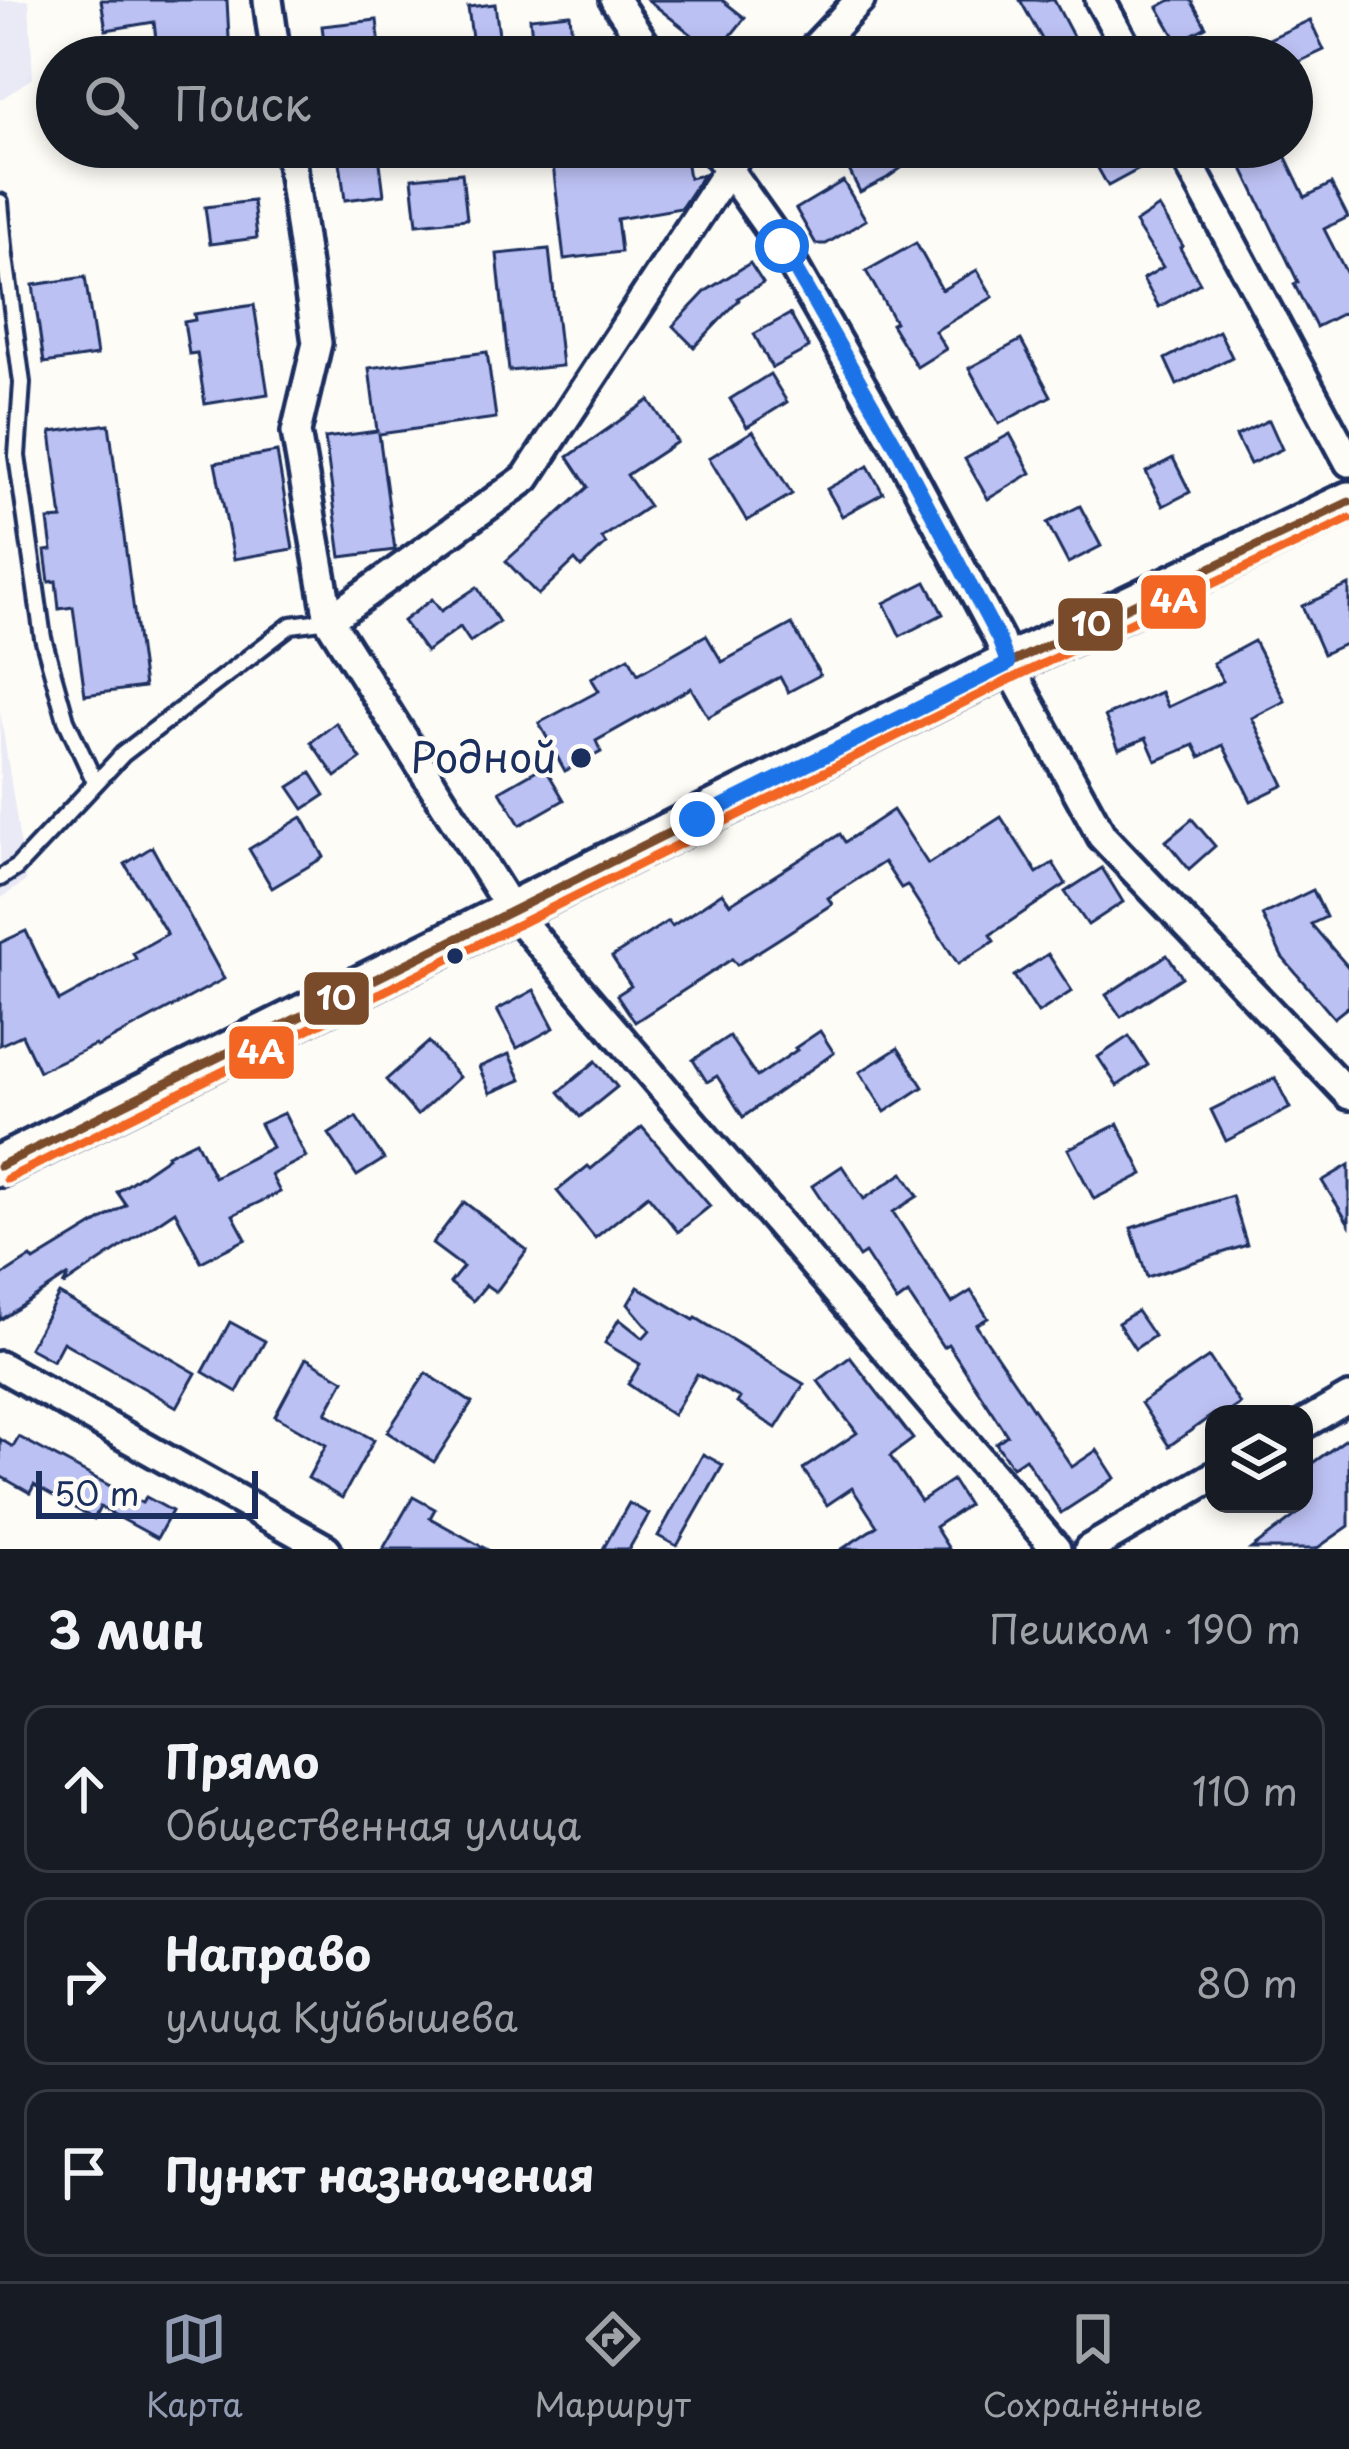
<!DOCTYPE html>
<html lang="ru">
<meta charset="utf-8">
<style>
body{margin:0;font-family:"Playpen Sans",sans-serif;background:#20242c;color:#f1f3f6}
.controls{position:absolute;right:36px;bottom:36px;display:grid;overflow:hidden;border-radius:24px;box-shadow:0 6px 18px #0003}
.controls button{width:108px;height:108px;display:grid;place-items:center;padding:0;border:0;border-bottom:3px solid #363941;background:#171b24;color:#f1f3f6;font:60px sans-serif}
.scale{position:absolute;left:36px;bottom:30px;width:222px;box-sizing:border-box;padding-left:12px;border:6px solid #1b2f5e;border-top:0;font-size:33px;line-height:42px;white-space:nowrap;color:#1b2f5e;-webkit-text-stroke:9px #fdfcf7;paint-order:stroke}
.stop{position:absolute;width:36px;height:36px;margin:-27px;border:9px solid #1a73e8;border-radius:50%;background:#fff}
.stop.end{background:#1a73e8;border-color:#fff;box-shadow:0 3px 12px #0008}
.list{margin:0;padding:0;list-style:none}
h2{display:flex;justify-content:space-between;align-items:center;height:156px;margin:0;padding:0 48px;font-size:51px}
h2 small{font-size:39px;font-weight:400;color:#9ea1a6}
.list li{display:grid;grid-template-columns:78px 1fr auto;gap:36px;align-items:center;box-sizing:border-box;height:168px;margin:0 24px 24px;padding:0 24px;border:3px solid #363941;border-radius:24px}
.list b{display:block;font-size:45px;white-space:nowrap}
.list p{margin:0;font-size:39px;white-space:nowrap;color:#9ea1a6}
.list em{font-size:39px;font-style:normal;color:#9ea1a6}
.icon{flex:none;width:66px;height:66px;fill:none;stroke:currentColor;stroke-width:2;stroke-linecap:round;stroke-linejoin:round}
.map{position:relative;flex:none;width:1349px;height:1549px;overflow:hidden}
.search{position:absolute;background:#171b24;box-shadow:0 6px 18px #0003;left:36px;right:36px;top:36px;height:132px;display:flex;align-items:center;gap:30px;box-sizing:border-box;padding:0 42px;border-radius:66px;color:#9ea1a6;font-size:45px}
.sheet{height:732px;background:#171b24}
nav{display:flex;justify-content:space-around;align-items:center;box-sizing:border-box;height:168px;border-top:3px solid #363941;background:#171b24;font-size:33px;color:#9ea1a6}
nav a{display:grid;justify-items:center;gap:6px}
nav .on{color:#919bb2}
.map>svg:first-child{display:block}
.built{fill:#eaeaf6}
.building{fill:#bcc1f3;stroke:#1b2f5e;stroke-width:3}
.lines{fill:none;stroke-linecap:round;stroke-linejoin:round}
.service-casing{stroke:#1b2f5e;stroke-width:22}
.minor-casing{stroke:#1b2f5e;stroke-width:36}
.secondary-casing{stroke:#1b2f5e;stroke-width:48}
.service{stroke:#fdfcf7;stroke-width:14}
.minor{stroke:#fdfcf7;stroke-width:27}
.secondary{stroke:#fdfcf7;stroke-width:39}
.bus-1-casing{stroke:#fdfcf7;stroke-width:18}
.bus-2-casing{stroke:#fdfcf7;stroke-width:18}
.bus-1{stroke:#7a4b2a;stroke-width:9}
.bus-2{stroke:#f26522;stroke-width:9}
.route{stroke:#1a73e8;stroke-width:15}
.poi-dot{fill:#1b2f5e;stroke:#fdfcf7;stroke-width:4.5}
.labels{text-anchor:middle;stroke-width:9;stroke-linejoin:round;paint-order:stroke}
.poi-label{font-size:42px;fill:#1b2f5e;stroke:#fdfcf7;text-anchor:end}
.line-badge{stroke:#fdfcf7;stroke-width:4.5}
.badge-label{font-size:33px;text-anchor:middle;font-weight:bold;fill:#fff}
</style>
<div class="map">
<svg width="1349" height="1549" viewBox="0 0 1349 1549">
<rect width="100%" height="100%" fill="#fdfcf7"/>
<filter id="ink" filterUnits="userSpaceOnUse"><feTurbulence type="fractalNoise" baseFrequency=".00833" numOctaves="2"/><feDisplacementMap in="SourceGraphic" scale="24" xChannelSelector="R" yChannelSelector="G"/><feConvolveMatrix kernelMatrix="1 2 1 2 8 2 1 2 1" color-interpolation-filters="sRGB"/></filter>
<g filter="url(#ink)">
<g class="built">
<path d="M0,0H29L33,78L0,100Z"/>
<path d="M0,710L26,881L0,899Z"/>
</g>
<g class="building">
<path d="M101,0H227L230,57H158L154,22L106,30Z"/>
<path d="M648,0H722L745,18L716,54Z"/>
<path d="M1020,0H1054L1084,57H1052Z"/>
<path d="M1171,0H1191L1206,27L1178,42L1158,7Z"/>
<path d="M495,4L500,43L473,46L468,7Z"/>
<path d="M570,14L574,57H534L530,18Z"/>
<path d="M377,20L381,57H326L322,26Z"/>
<path d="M1310,20L1324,50L1292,65V57H1275L1267,40Z"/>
<path d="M338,147H378L384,195L345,200Z"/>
<path d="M551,147H672L674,160L686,158L689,178L703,175L681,208L617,219L621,252L564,259Z"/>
<path d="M884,147H931L887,178L860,192L847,166Z"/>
<path d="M1086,147H1134L1141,159V168L1108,186Z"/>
<path d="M1256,147H1281L1305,197L1331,184L1348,217L1324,229L1349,278V310L1316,327L1294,284L1298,282L1238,158Z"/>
<path d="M462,173L467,219L417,224L412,178Z"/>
<path d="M843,181L866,220L826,244H816L796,209Z"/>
<path d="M253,201L257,238L210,244L205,207Z"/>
<path d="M1159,207L1183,246L1180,248L1200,283L1159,307L1143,279L1163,267L1135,223Z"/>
<path d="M916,243L942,290L977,270L993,297L935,331L946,349L917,367L891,324L895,322L866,271Z"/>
<path d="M549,249L562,366L509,371L497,254Z"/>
<path d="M750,263L763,283L738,298L739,300L694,347L673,326L706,291Z"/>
<path d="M85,277L97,355L44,363L33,285Z"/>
<path d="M254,305L268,394L205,404L197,353L189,354L184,322L195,320L194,314Z"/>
<path d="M790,314L809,348L772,368L754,334Z"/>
<path d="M1219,331L1232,357L1177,385L1165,359Z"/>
<path d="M1021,340L1051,396L999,424L969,368Z"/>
<path d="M487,352L496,418L379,434L395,550L341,557L325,438L377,431L369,368Z"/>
<path d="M770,374L787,402L747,427L730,399Z"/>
<path d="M649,400L677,442L627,475L649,506L602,538L606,544L581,567L575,560L538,595L506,561L588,487L568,457Z"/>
<path d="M1269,420L1282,449L1250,464L1236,436Z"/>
<path d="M109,424L144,687L85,695L73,607L59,609L56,581L49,582L45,551L52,550L48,520L62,519L51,432Z"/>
<path d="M753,431L792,494L747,521L709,458Z"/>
<path d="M1010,434L1031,473L988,499L965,459Z"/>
<path d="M277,452L293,549L234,559L215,463Z"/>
<path d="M1173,458L1190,492L1163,506L1146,472Z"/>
<path d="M868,466L883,493L842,516L827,489Z"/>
<path d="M1080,506L1101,546L1068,563L1047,523Z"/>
<path d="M926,582L943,614L900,636L884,603Z"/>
<path d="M1349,585V642L1323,654L1302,606Z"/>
<path d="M477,587L499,622L470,642L460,627L426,652L403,621L432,599L441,611Z"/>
<path d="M792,624L820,675L788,692L780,677L708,717L691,688L596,741L601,752L565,771L539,723L599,691L591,678L629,657L638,674L706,635L722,662Z"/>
<path d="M1254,641L1285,701L1252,718L1284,785L1251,801L1223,745L1200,757L1194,745L1156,761L1146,738L1119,749L1105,716L1161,692L1168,707L1223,681L1213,663Z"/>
<path d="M336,723L361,759L336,777L311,742Z"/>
<path d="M544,766L564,800L520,825L500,791Z"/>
<path d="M311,773L325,795L304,809L289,787Z"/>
<path d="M893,810L928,864L1001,817L1037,873L1053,863L1066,884L990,935L994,941L958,964L907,885L901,888L884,862L828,898L832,904L783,936L737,965L732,959L635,1022L617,995L631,986L612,957L668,921L672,926L722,893L730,904L840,834L845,842Z"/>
<path d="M302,817L324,857L272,888L249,849Z"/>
<path d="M1192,819L1215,846L1189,869L1166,841Z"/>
<path d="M152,847L224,979L97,1047L95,1045L39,1071L22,1035L0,1045V943L26,931L59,1001L136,959L133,953L167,934L125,864Z"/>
<path d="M1102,868L1123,902L1088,925L1065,892Z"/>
<path d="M1313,890L1326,917L1311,924L1349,968V1006L1334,1018L1282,957L1262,915Z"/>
<path d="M1048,954L1072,991L1038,1013L1014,976Z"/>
<path d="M1167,955L1182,977L1121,1017L1106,995Z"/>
<path d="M534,990L554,1028L517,1048L497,1010Z"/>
<path d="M820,1031L834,1053L743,1117L717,1076L707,1082L693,1060L729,1036L757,1077L797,1050L795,1048Z"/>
<path d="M1129,1036L1148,1065L1117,1086L1098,1057Z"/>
<path d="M429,1042L459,1077L417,1115L386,1080Z"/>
<path d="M898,1048L923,1087L885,1112L860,1072Z"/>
<path d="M509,1054L521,1080L490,1093L479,1067Z"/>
<path d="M596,1061L617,1087L580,1117L559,1092Z"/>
<path d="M1275,1078L1290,1108L1226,1141L1211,1110Z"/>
<path d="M284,1113L306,1157L271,1175L280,1192L233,1215L246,1239L201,1262L175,1211L63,1286L69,1275L0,1320V1277L31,1257L34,1261L126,1205L117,1192L168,1157L167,1155L196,1141L214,1177L272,1147L260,1124Z"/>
<path d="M356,1117L384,1159L357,1176L329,1134Z"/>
<path d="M1118,1124L1143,1174L1094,1199L1068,1149Z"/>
<path d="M642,1127L710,1206L678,1232L648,1195L595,1238L557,1191L588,1166L591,1169Z"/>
<path d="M1349,1165V1224L1322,1181Z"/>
<path d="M842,1166L864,1199L903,1173L918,1196L893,1212L952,1303L971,1291L988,1318L976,1325L1072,1467L1097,1450L1115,1478L1061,1513L1025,1458L1012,1467L996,1443L1007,1435L948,1344L943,1347L908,1294L897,1302L865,1253L859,1257L812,1186Z"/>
<path d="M1232,1196L1247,1245L1147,1277L1131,1228Z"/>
<path d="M464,1202L527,1250L496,1292L486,1285L473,1301L450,1283L463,1267L432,1244Z"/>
<path d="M638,1287L694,1320L696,1318L804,1384L776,1428L737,1403L740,1398L697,1374L673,1415L628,1384L640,1364L605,1343L619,1319L643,1338L650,1330L628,1304Z"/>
<path d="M59,1294L196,1373L177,1407L63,1342L53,1361L29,1348Z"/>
<path d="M1137,1311L1154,1336L1135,1349L1118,1323Z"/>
<path d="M230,1322L265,1341L237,1392L203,1372Z"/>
<path d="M850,1357L913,1439L890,1456L921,1501L952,1480L968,1505L935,1527L949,1549H842L877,1526L852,1488L827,1505L803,1469L857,1433L818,1381Z"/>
<path d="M1209,1357L1240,1404L1225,1414H1214L1169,1446L1141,1403Z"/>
<path d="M306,1358L344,1380L326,1413L374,1440L342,1498L308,1478L326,1445L275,1416Z"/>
<path d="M426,1373L472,1403L434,1462L387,1432Z"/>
<path d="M19,1437L142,1503L146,1497L172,1511L157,1538L100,1507L94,1519L34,1485L30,1493L0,1476V1439L13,1447Z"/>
<path d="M1349,1437V1526L1316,1549H1251L1299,1513L1293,1504H1304V1469Z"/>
<path d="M703,1454L723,1465L677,1546L658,1536Z"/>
<path d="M413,1497L435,1509L430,1518L486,1549H383Z"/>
<path d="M629,1503L649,1514L629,1549H603Z"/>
</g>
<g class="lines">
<g class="service-casing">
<g id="service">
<path d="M0,202L5,257"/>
<path d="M0,258L5,257L22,383L17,456L43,638L66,720L95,782"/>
<path d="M0,878L16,868L123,754L291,625L329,620"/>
</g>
</g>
<g class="minor-casing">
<g id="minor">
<path d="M268,0L276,57"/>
<path d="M615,0L653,57"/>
<path d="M1100,0L1131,57"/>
<path d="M806,57L860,0"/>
<path d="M289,147L317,343L296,432L329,620L512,911L1056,1549"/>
<path d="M712,147L782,246L899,451L999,639L1008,664L1102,836L1349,1095"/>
<path d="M1180,147L1349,462"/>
<path d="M329,620L526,478L743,147"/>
<path d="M0,1366L326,1549"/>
<path d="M1304,1424L1349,1398"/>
<path d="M1089,1549L1214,1476"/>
</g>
</g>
<g class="secondary-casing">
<path id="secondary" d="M0,1166L1008,664L1349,502"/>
</g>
<use href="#service" class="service"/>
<use href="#minor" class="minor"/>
<use href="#secondary" class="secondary"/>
<g class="bus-1-casing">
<path id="bus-1" d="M0,1166L1008,664L1349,502"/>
</g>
<g class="bus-2-casing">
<path id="bus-2" d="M7,1179L1015,677L1349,519"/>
</g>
<use href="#bus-1" class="bus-1"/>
<use href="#bus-2" class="bus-2"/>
</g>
</g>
<g class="lines" filter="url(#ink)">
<path class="route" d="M697,819L1008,664L999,640L899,451L782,246"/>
</g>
<g class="poi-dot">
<circle cx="581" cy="758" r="12"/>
<circle cx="455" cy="956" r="10"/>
</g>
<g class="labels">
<g class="poi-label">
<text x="557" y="773">Родной</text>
</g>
</g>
<g class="line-badge">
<rect x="1139" y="573" width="69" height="58" rx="12" fill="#f26522"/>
<rect x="1056" y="596" width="69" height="57" rx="12" fill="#7a4b2a"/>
<rect x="302" y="970" width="69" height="57" rx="12" fill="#7a4b2a"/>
<rect x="227" y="1024" width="69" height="57" rx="12" fill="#f26522"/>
</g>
<g class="badge-label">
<text x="1174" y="613">4А</text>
<text x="1091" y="636">10</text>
<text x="336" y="1010">10</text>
<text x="261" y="1064">4А</text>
</g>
</svg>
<div class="controls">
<button><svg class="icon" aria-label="layers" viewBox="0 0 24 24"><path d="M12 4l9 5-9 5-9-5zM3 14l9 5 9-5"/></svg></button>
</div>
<div class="scale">50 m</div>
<div class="stop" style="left:782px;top:246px"></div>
<div class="stop end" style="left:697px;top:819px"></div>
<div class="search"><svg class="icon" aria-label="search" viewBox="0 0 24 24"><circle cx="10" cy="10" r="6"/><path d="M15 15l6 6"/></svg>Поиск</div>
</div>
<section class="sheet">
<h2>3 мин<small>Пешком · 190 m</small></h2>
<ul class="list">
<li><svg class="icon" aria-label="ahead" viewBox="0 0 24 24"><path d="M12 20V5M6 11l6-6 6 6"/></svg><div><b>Прямо</b><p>Общественная улица</p></div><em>110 m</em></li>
<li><svg class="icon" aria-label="right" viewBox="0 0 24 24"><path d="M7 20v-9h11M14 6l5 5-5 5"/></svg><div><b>Направо</b><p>улица Куйбышева</p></div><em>80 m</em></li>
<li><svg class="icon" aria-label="arrive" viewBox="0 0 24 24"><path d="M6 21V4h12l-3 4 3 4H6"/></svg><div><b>Пункт назначения</b></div></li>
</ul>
</section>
<nav>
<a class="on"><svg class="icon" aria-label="map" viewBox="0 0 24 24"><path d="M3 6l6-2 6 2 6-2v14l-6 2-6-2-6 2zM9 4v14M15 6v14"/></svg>Карта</a>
<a><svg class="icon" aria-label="directions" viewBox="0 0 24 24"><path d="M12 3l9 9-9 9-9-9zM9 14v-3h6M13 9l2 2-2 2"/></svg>Маршрут</a>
<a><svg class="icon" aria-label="saved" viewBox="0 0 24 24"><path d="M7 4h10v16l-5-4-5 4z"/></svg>Сохранённые</a>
</nav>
